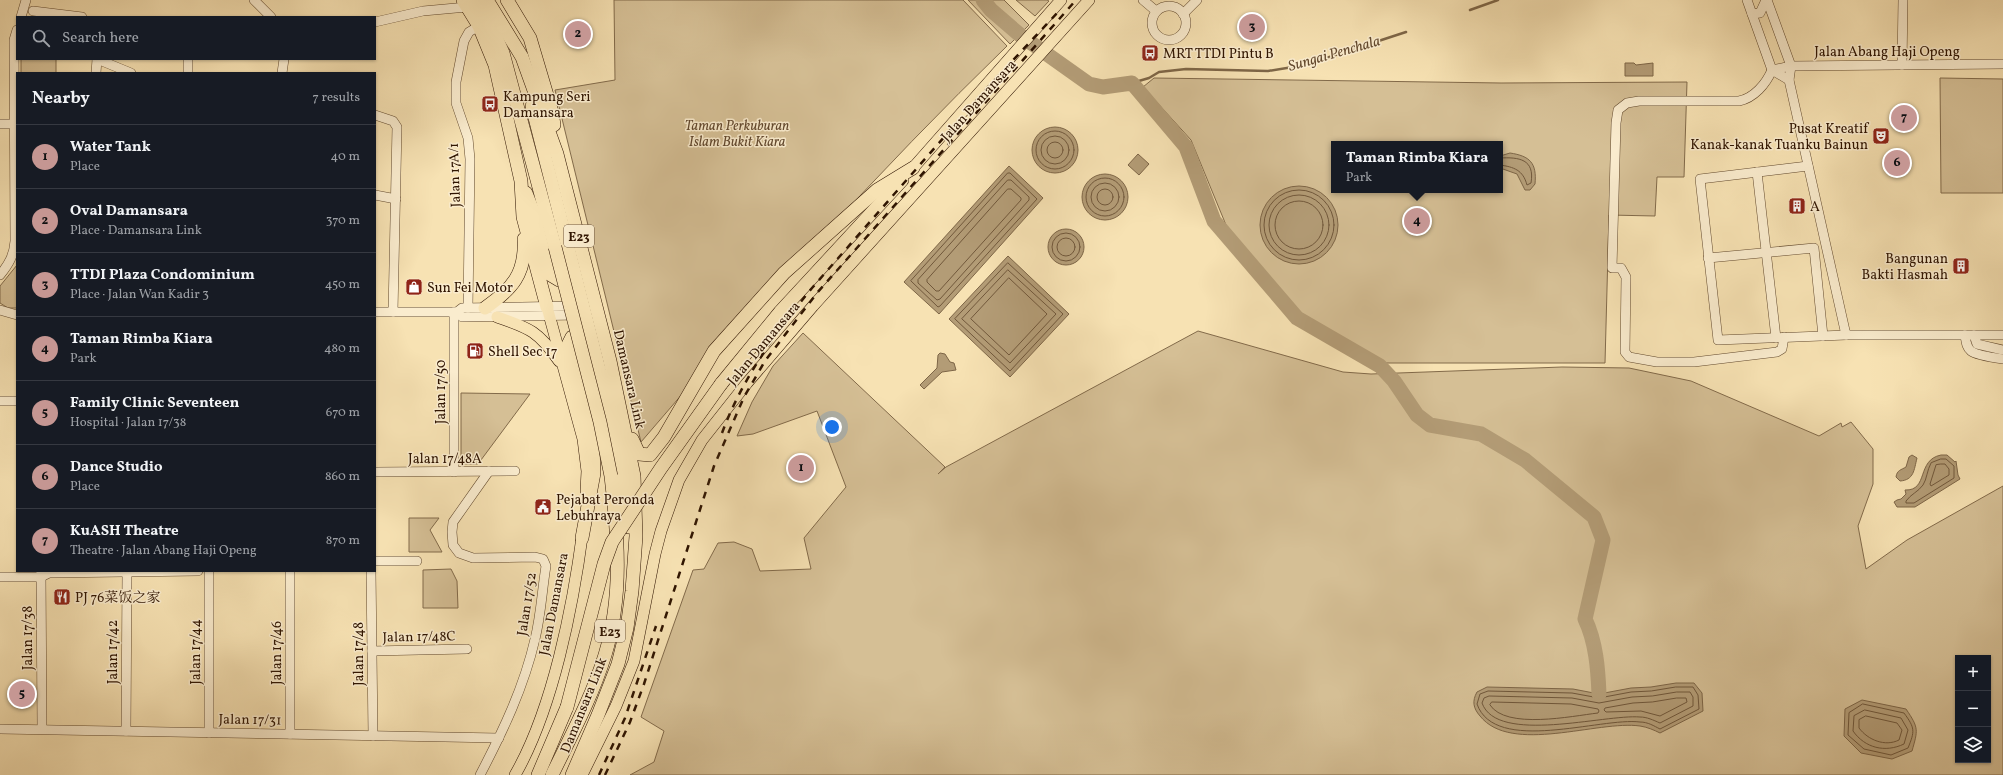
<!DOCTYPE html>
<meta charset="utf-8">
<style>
body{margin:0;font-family:Vollkorn,"Noto Serif SC",serif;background:#242831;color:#f1f3f6}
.controls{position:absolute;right:12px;bottom:12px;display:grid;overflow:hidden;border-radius:0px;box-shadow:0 1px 3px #0004}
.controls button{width:36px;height:36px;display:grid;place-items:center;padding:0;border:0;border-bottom:1px solid #363941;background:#171b24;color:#f1f3f6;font:20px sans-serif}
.you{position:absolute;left:832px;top:427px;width:14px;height:14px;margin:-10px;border:3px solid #fff;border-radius:50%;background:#1a73e8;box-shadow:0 0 0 6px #1a73e833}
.badge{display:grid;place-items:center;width:26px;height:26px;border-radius:50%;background:#c59692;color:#111;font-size:13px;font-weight:700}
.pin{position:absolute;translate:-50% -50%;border:2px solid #fff;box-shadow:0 1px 4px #0006}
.popup{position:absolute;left:1331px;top:141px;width:172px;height:52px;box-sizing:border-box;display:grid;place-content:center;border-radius:0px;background:#171b24;filter:drop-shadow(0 1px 3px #0005);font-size:13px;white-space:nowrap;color:#9ea1a6}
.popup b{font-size:15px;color:#f1f3f6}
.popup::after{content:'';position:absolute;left:50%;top:100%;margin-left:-8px;border:8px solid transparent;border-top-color:#171b24}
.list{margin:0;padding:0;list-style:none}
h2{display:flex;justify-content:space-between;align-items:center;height:52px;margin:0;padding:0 16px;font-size:17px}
h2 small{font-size:13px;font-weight:400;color:#9ea1a6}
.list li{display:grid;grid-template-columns:26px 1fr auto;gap:12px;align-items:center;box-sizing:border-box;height:64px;padding:0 16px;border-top:1px solid #363941}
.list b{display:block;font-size:15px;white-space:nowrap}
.list p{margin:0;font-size:13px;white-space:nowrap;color:#9ea1a6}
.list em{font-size:13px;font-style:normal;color:#9ea1a6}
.icon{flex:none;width:22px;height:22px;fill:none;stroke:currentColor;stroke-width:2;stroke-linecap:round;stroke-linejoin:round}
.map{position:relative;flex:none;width:2003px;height:775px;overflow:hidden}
.search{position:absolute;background:#171b24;box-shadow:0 1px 3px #0004;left:16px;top:16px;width:360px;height:44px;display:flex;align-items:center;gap:10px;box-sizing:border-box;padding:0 14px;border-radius:0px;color:#9ea1a6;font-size:15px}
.panel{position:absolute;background:#171b24;box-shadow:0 1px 3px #0004;left:16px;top:72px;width:360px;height:500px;border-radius:0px}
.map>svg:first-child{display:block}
.green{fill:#d5bf95;stroke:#826a4a;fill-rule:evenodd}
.water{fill:#b39c76;stroke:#7e6647}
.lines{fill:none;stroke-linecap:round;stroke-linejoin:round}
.shore{stroke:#71583b;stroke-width:1}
.stream{stroke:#7e6647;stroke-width:2.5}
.river{stroke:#b39c76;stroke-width:15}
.minor-casing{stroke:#61482d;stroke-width:10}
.major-casing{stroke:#2f1400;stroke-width:12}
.highway-casing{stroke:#2f1400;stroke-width:14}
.minor{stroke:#faecce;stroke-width:9}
.major{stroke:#f7e2b3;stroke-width:11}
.highway{stroke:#f7e2b3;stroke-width:13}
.rail{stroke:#2f1400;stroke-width:2.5;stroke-dasharray:7 7;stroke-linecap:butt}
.highway-bridge-casing{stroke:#2f1400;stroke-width:14;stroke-linecap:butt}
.highway-bridge{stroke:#f7e2b3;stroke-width:13}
.labels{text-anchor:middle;stroke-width:3;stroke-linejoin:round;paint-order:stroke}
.shield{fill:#faecce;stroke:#6c553e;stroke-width:1}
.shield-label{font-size:13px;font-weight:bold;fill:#2f1400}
.street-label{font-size:14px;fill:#2f1400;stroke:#faecce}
.poi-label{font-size:14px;fill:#2f1400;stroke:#faecce;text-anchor:start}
.park-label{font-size:14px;font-style:italic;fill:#61472d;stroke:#faecce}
.water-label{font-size:15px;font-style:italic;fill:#644a2f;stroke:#faecce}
</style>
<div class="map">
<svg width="2003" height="775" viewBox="0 0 2003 775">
<rect width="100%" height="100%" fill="#f7e2b3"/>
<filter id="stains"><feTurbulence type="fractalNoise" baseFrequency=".005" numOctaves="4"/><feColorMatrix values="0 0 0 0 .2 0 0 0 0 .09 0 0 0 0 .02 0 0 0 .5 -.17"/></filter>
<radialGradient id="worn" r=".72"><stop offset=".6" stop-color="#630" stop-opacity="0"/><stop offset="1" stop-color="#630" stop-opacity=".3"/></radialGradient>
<g class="green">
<path d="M614,0H963L1007,46C878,171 758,305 641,442L555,90L615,80Z"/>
<path d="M968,0H1004L1029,25L1010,44Z"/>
<path d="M1016,0H1047L1049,1L1035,16Z"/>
<rect x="21" y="59" width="35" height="14"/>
<path d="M1154,78L1501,83L1687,82L1684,177H1657L1655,216L1609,215L1605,363H1385L1298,314L1226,225L1191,140L1143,87ZM1334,144H1500V190H1334Z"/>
<path d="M1940,78L2003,79V193H1941Z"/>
<path d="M17,265V308H8L0,303V286Z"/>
<path d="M1198,331L1343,372L1371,374L1562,367L1629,368L1691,381L1819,436L1841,423L1842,427L1851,422L1873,449V484L1858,526L1866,569L1907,540L2003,486V775H630L654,762L664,731L641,717L693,570L704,569L718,543L734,542L752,549L760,571L811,569L804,538L846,487L817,411L753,434L737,436L752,402L773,366L803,333L945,467L938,474L946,467ZM1958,658H1988V760H1958Z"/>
<path d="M461,393L530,394L478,464H461Z"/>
<path d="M409,518H439L430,530L442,552H409Z"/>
<path d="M451,569L457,581L458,608H423V570Z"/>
</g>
<g class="water">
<path d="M1625,63H1634L1636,65L1653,63V76H1625Z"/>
<circle cx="1055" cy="150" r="23"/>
<path d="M1510,153C1530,156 1537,163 1535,184L1530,190H1525L1517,174L1500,168V156Z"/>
<path d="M1138,154L1149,164L1139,175L1128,165Z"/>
<path d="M1009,166L1043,198L939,314L904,282Z"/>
<circle cx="1105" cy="197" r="23"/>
<circle cx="1299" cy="225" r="39"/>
<circle cx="1066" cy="247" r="18"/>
<path d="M1008,256L1069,314L1010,377L949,319Z"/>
<path d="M940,353L945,354L950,362L954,363L956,370L942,372L924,389L920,385L937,368L938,355Z"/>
<path d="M1912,455L1917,458C1914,470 1914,480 1900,481L1896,477C1897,470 1901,470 1906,467L1909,457Z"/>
<path d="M1941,455H1947L1955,462L1956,461L1958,475L1960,479L1915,507H1897L1894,502L1897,500L1901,499L1906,494L1905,490C1929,491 1916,460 1941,455Z"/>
<path d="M1676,683H1694L1702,693L1703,711L1660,733C1654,730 1647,727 1640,726C1598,720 1511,755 1480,716C1473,708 1472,701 1477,692L1487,687L1573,689L1599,694L1631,688L1651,687Z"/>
<path d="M1862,700L1906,709C1919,728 1918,730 1912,751L1892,759L1861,753L1844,736L1845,709Z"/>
</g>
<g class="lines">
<g class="shore">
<circle cx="1055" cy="150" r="19"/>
<circle cx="1055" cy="150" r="14"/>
<circle cx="1055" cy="150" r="8"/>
<path d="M1500,158C1519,157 1535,159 1531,183L1527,185C1523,170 1514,167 1500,165"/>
<path d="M1008,173H1010L1037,199L940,306L938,307L911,281Z"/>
<circle cx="1105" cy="197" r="19"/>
<path d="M1008,180H1011L1029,197V200L940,299L937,300L918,283V280Z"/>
<circle cx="1105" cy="197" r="14"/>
<path d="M1008,189H1011L1021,198V200L939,291H936L927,282V280Z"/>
<circle cx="1105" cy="197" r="8"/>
<circle cx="1299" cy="225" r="35"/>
<circle cx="1299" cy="225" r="30"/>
<circle cx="1299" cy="225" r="24"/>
<circle cx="1066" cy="247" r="14"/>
<circle cx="1066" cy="247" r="9"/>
<path d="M1008,263L1063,314L1010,371L955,319Z"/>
<path d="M1008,270L1056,314L1010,363L962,319Z"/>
<path d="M1009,278L1047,314L1009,355L971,319Z"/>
<path d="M1941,459H1946L1954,466V478L1914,503H1906V501C1911,494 1918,492 1923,485C1927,479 1927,470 1931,463Z"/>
<path d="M1941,464H1945L1949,469V475L1931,486L1930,484L1936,465Z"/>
<path d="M1676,687H1693L1698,695L1699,709L1660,729C1654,726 1648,722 1640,722C1601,717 1495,755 1477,704L1480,694L1488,691L1572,693L1599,698L1631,692L1651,691Z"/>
<path d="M1677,692H1690L1693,697V706L1660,723C1653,720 1647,717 1640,717C1605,714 1497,745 1482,703L1484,698L1489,696L1572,698L1599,703L1632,697L1652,696Z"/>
<path d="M1677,698H1686L1687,702L1660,716L1641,711L1606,712L1604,710L1605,708L1633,703L1652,702Z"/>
<path d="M1492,702L1571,704L1598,709L1599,711L1598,713C1572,716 1506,730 1490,705Z"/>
<path d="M1863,704L1904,713C1915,728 1915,731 1908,748L1891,755L1864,749L1848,735L1849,713Z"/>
<path d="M1865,710L1901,718L1908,730L1904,744C1885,753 1865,748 1853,731L1854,716Z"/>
<path d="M1866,716L1897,723L1902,730L1899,740C1885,747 1868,740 1859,728V720Z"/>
</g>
<g class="stream">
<path d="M1470,10L1498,0"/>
<path d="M1132,83L1149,78L1159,72L1186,69L1268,71L1305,65L1406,32"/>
</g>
<path class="river" d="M983,0L991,10L1020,35L1089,84L1103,87L1132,83L1186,147L1214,221L1297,318L1380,366L1394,381L1417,415L1430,425L1481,434L1525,460L1594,517L1603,540L1585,619C1596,642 1598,669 1599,694"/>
<g class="minor-casing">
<g id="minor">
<path d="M254,0L271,17"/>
<path d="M1143,0L1156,11"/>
<path d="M1747,0L1772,70L1789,80"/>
<path d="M1767,0L1791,66L1789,80L1846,335"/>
<circle cx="1169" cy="23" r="17"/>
<path d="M33,11L82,17"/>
<path d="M1183,14L1197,0"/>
<path d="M1752,14L1760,13L1766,0"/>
<path d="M21,17L26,0"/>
<path d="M375,22L423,11L467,7"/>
<path d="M97,59L131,73"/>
<path d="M188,59V73"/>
<path d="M1902,65L1903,0"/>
<path d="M1772,70C1766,84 1754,98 1739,101H1639L1627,103L1618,110L1616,123L1612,268H1621L1626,277L1625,352L1629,357L1657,362H1694L1777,352L1782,349L1784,337"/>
<path d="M1772,70L1791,66L2003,64"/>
<path d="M96,73L97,59"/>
<path d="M282,73L284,59"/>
<path d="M375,115L393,121L397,127L393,312"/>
<path d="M0,124H13"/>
<path d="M1808,166L1700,179L1718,340L1846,335H2003"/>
<path d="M1757,172L1776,338"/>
<path d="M375,195L396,199"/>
<path d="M1708,258L1814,248L1823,336"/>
<path d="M0,275C9,264 14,255 15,241L14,40L17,30"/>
<path d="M468,308L470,159L468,138L456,103V82L464,41L469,32L479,26"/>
<path d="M0,310L17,315"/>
<path d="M375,312H457L462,308L574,306"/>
<path d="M457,312L462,317L577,315"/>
<path d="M1965,335C1966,341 1966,347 1971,351C1976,355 1996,358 2003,359"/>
<path d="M1974,335L1977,344L2003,350"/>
<path d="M0,401H17"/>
<path d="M375,472L515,471"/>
<path d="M454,472V312"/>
<path d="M375,561H417"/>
<path d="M209,571V733"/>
<path d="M290,571V734"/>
<path d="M371,571L373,736"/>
<path d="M41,572L42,729"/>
<path d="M0,577H41L49,573L198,571"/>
<path d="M372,651L467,649"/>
<path d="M0,729L499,738"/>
<path d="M126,731L127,572"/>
<path d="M480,775C503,731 524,687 535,639C541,615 542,590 546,566L543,559L535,557L473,558L459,553L453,545L452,532L453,522L489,471"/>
</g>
</g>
<g class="major-casing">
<g id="major">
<path d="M913,168L1061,0"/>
<path d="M547,307L583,439L587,471L586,491"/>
<path d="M497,317C530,328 539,332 559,361"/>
<path d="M515,775C553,709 573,606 583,530"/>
<path d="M582,775L616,706L634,661L655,554L661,531L679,480L702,440L747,383L813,306L1089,0"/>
</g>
</g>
<g class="highway-casing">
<g id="highway">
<path d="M463,0L479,26L495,65L521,181L523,217L547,307"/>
<path d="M476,0L490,24L503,53L555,247"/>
<path d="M487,0L522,57L557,154L610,361L634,476L636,536L632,591L627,628L618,664L598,715L572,775"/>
<path d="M507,0L530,38L552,112L554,125"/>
<path d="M532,106L612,420L622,472L628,527"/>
<path d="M526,193L533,211L549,274L559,280L569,277L570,272"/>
<path d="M485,308C512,289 526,274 524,239"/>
<path d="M721,384L780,312L902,180"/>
<path d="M632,439L639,454L650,455L664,437L714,351L784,273L877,190L913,168"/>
<path d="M582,538L594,473L593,447L568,345L572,337L583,334L586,337"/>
<path d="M538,775L567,707"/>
<path d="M552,775C571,736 592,697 605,655C623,596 618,536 611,476"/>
</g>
</g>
<use href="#minor" class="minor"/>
<use href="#major" class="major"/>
<use href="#highway" class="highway"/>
<g class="rail">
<path d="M722,433C742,379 776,332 812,288L988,87L1059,11"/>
<path d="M599,775L625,718L656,626"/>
<path d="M605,775L630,722L644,684L714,466L744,397L765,361L817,293L1076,0"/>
</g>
<g class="highway-bridge-casing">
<g id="highway-bridge">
<path d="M555,247L600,422L611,476"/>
<path d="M567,707L604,564L612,542L661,468L721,384"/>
</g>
</g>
<use href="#highway-bridge" class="highway-bridge"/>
</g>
<defs>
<g id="bus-square" transform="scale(0.9)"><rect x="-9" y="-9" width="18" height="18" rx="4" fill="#8f2418" stroke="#faecce"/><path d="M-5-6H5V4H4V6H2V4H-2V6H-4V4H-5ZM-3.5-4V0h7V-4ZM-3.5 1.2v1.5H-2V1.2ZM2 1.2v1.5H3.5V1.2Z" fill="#fff"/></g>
<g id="theatre-square" transform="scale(0.9)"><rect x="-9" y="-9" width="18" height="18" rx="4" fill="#8f2418" stroke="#faecce"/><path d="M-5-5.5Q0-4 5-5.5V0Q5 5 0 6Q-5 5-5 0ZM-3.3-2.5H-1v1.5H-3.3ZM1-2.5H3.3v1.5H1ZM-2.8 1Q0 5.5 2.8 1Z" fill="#fff"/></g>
<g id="building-square" transform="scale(0.9)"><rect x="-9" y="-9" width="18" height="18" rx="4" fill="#8f2418" stroke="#faecce"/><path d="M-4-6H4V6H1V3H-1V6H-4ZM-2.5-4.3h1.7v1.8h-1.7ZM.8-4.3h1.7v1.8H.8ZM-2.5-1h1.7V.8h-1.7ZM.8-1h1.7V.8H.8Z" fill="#fff"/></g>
<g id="shop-square" transform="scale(0.9)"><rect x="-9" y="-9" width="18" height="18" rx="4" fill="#8f2418" stroke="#faecce"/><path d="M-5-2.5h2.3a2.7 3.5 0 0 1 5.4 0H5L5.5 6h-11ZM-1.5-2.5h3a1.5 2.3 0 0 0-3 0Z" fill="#fff"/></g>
<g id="fuel-square" transform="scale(0.9)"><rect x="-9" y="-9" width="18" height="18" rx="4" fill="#8f2418" stroke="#faecce"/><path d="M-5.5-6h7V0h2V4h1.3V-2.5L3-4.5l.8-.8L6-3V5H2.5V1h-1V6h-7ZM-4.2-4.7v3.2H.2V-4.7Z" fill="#fff"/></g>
<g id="civic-square" transform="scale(0.9)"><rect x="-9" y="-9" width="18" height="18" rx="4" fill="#8f2418" stroke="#faecce"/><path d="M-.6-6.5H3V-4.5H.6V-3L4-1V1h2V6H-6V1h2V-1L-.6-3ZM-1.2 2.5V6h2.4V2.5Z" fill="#fff"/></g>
<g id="restaurant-square" transform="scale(0.9)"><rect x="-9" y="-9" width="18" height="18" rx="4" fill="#8f2418" stroke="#faecce"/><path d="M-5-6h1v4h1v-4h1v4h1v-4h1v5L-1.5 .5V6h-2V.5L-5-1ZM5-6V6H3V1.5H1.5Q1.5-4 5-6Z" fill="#fff"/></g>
</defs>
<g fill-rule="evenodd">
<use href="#bus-square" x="1150" y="53"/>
<use href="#bus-square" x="490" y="104"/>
<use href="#theatre-square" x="1881" y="136"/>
<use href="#building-square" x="1797" y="206"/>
<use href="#building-square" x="1961" y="266"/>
<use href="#shop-square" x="414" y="287"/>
<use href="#fuel-square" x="475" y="351"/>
<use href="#civic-square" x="543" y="507"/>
<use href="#restaurant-square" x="62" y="597"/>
</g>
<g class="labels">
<g class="shield">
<rect x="564" y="225" width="30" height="22" rx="3"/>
<rect x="595" y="620" width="30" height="22" rx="3"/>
</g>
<g class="shield-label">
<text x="579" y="241">E23</text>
<text x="610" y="636">E23</text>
</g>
<g class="street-label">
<text x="1887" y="56">Jalan Abang Haji Openg</text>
<text transform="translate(978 100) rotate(-48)" y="5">Jalan Damansara</text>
<text transform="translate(454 175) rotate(-92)" y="5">Jalan 17A/1</text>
<text transform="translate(763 343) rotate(-50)" y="5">Jalan Damansara</text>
<text transform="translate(630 379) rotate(77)" y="5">Damansara Link</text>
<text transform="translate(440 392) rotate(-90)" y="5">Jalan 17/50</text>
<text x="445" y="463">Jalan 17/48A</text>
<text transform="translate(526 604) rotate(-81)" y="5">Jalan 17/52</text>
<text transform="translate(553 604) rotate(-79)" y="5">Jalan Damansara</text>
<text transform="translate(419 636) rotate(-1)" y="5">Jalan 17/48C</text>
<text transform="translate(27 638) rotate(-90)" y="5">Jalan 17/38</text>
<text transform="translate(112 652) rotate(-90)" y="5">Jalan 17/42</text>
<text transform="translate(195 652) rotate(-90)" y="5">Jalan 17/44</text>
<text transform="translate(276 653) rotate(-90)" y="5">Jalan 17/46</text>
<text transform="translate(358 654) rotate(-90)" y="5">Jalan 17/48</text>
<text transform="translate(583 705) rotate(-68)" y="5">Damansara Link</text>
<text transform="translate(250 719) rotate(1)" y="5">Jalan 17/31</text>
</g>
<g class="poi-label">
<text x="1163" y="58">MRT TTDI Pintu B</text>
<text x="503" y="101">Kampung Seri<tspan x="503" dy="16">Damansara</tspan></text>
<text x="1868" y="133" text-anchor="end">Pusat Kreatif<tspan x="1868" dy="16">Kanak-kanak Tuanku Bainun</tspan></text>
<text x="1810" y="211">A</text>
<text x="1948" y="263" text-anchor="end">Bangunan<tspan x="1948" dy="16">Bakti Hasmah</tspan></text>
<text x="427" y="292">Sun Fei Motor</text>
<text x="488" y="356">Shell Sec 17</text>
<text x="556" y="504">Pejabat Peronda<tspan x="556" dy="16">Lebuhraya</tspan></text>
<text x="75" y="602">PJ 76菜饭之家</text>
</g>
<g class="park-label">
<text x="737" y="130">Taman Perkuburan<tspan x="737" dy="16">Islam Bukit Kiara</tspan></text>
</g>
<g class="water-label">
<text transform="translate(1334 53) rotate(-16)" y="5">Sungai Penchala</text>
</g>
</g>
<rect width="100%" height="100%" filter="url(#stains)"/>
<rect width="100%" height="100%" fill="url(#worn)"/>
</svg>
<div class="controls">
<button>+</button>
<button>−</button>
<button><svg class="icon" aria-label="layers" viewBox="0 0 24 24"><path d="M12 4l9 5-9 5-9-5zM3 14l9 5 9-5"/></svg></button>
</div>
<div class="you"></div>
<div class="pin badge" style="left:801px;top:468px">1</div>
<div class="pin badge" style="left:578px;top:34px">2</div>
<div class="pin badge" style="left:1252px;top:27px">3</div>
<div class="pin badge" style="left:1417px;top:221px">4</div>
<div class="popup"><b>Taman Rimba Kiara</b>Park</div>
<div class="pin badge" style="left:22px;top:694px">5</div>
<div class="pin badge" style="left:1897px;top:163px">6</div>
<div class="pin badge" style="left:1904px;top:118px">7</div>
<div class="search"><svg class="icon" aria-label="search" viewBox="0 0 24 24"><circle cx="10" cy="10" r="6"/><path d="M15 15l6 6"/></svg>Search here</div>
<section class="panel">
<h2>Nearby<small>7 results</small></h2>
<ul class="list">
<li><span class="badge">1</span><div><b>Water Tank</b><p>Place</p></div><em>40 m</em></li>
<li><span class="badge">2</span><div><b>Oval Damansara</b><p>Place · Damansara Link</p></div><em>370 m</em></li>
<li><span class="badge">3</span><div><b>TTDI Plaza Condominium</b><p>Place · Jalan Wan Kadir 3</p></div><em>450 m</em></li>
<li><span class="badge">4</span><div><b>Taman Rimba Kiara</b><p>Park</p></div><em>480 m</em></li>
<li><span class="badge">5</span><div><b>Family Clinic Seventeen</b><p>Hospital · Jalan 17/38</p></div><em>670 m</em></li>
<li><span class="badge">6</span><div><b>Dance Studio</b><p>Place</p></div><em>860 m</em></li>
<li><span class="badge">7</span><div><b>KuASH Theatre</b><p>Theatre · Jalan Abang Haji Openg</p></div><em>870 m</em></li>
</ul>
</section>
</div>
